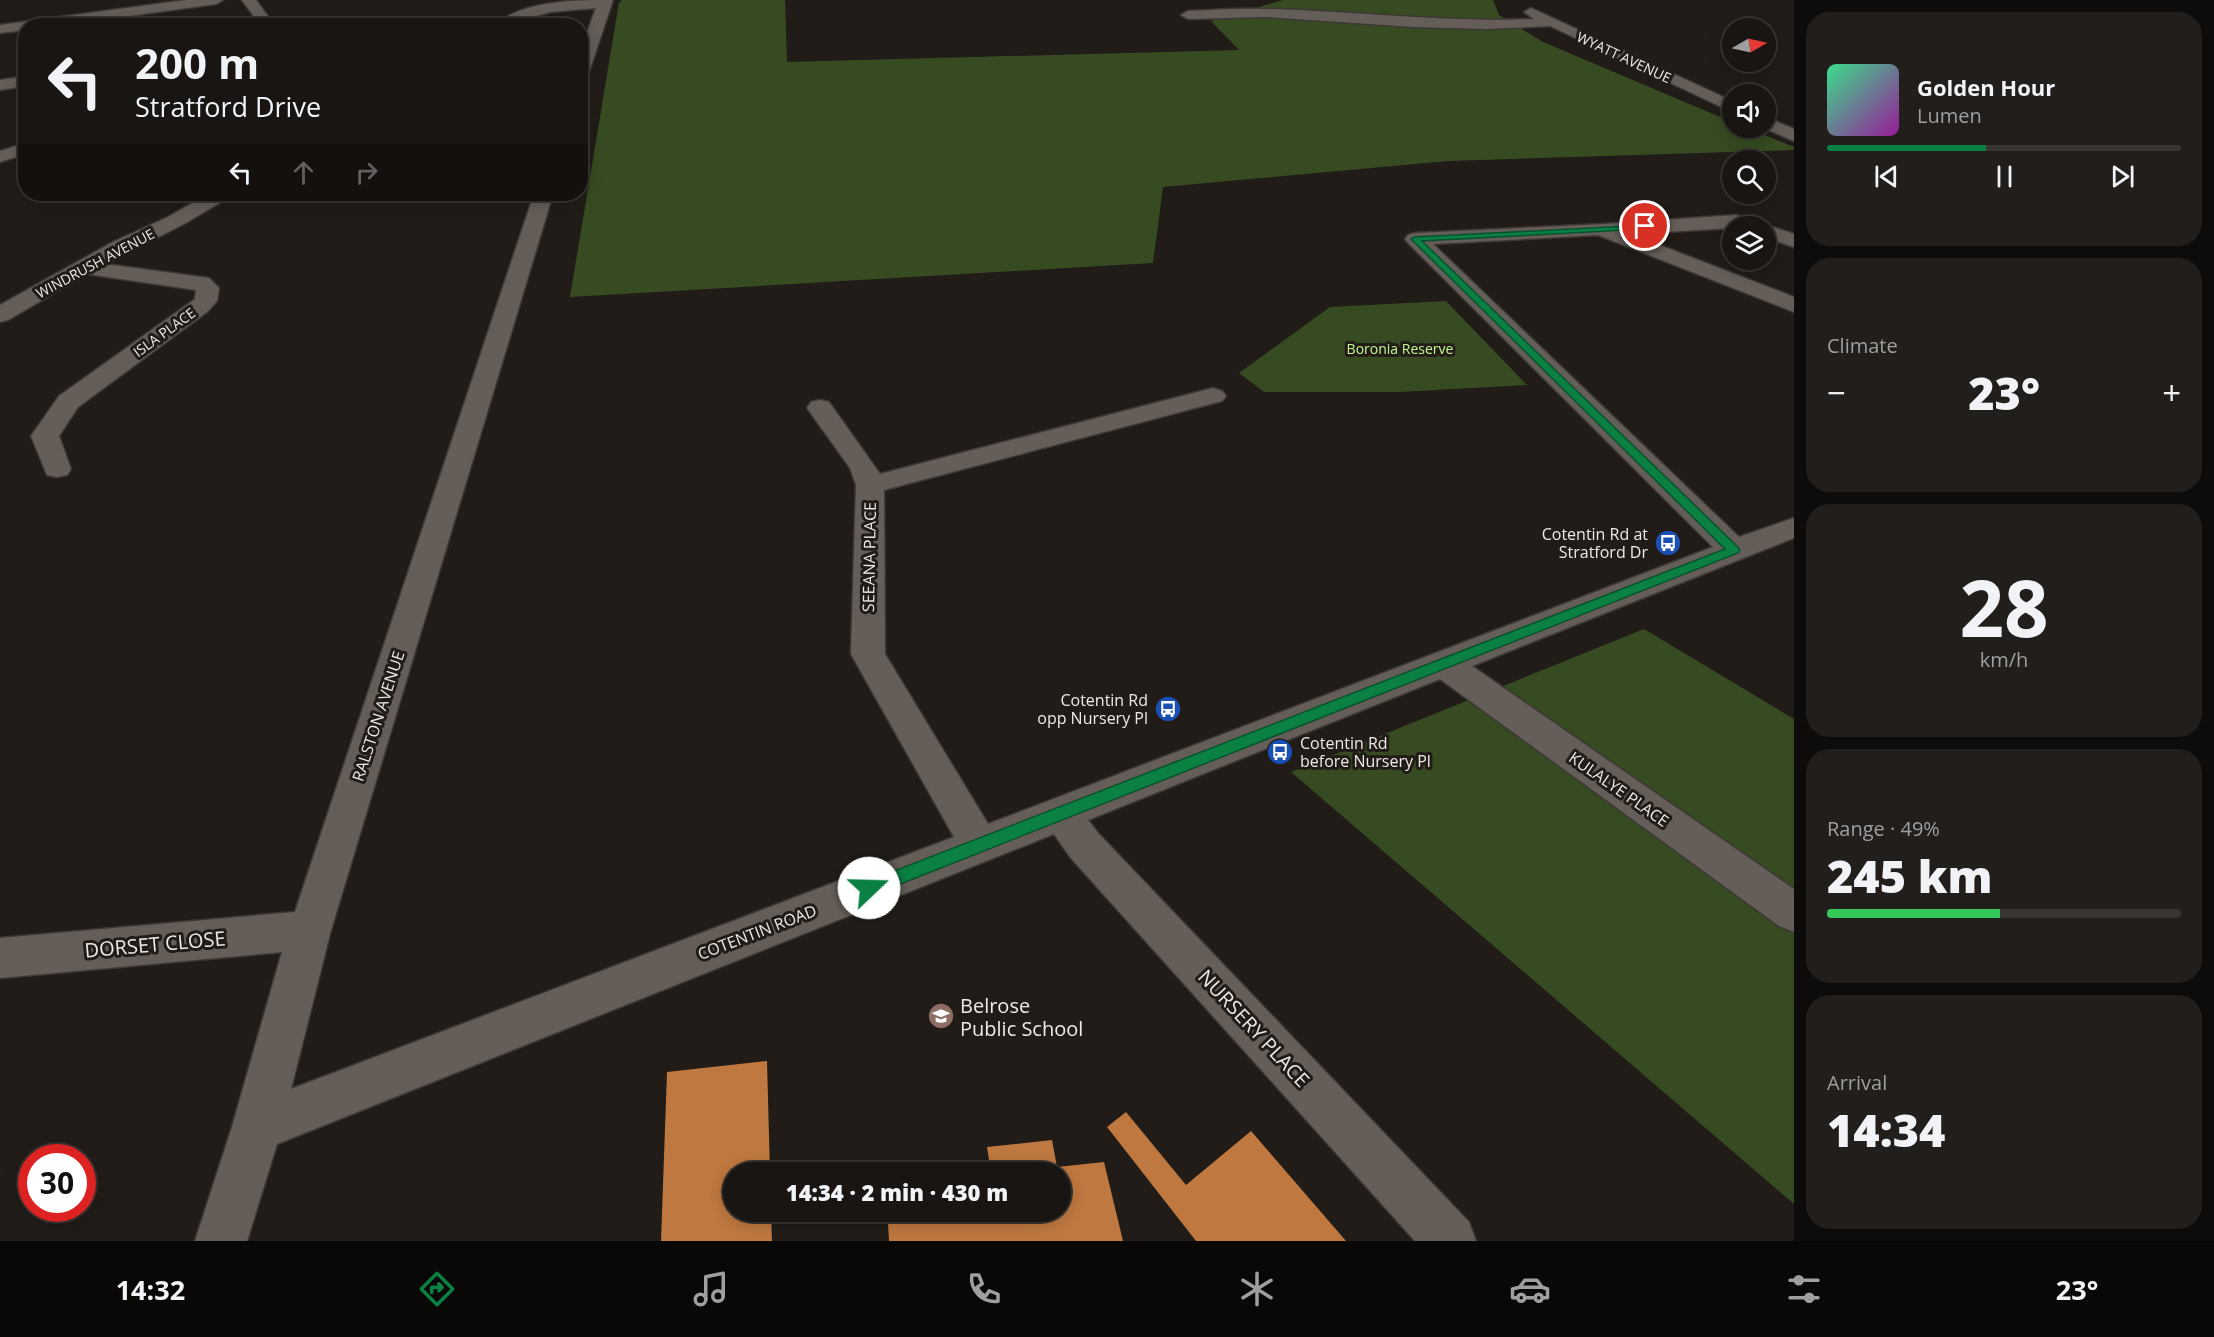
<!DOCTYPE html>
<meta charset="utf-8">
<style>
body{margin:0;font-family:"Open Sans",sans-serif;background:#221e1b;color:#f1f3f6;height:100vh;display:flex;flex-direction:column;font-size:22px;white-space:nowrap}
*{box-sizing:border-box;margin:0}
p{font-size:20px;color:#9f9f9f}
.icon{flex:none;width:33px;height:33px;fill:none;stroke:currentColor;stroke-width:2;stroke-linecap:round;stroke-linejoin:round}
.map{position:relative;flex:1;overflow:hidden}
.panel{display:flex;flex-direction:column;gap:12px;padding:12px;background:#0e0c0a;width:420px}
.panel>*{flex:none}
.top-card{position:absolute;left:18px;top:18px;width:570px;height:183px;border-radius:24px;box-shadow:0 3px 15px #0003,0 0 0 2px #373432;background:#191512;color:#f1f3f6;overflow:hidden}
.needle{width:39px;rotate:81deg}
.buttons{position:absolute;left:1722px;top:18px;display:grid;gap:12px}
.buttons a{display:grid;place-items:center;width:54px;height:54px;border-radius:50%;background:#191512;box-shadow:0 3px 15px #0003,0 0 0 2px #373432;font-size:30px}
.speed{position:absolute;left:18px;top:1144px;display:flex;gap:12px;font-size:30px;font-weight:700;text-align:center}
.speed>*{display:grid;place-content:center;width:78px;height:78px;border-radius:50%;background:#191512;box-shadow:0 3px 15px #0003,0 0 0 2px #373432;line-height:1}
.speed .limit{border:9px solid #d22;background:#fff;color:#111}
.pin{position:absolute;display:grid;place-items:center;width:51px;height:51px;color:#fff;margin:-26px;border:3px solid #fff;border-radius:50%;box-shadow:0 2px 6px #0007}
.me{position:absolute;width:66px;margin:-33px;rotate:69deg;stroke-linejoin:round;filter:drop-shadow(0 0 4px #0008)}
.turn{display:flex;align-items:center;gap:21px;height:126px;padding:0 18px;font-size:27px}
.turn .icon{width:78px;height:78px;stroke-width:2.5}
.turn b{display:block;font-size:42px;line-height:51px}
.lanes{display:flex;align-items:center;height:57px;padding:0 18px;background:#0003;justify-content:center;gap:30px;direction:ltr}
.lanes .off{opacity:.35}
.big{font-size:45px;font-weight:800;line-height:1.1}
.panel .card{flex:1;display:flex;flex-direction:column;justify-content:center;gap:9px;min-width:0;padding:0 21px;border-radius:24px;background:#221e1b}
.panel .dial{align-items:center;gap:0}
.dial b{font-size:78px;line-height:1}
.song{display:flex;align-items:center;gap:18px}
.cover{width:72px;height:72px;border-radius:9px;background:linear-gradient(135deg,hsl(150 70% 55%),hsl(300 70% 35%))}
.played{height:6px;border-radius:3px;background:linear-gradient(90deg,#0b8043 45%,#373432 45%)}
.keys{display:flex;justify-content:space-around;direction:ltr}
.heat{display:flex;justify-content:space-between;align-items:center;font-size:33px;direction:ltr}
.charge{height:9px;border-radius:4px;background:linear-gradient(90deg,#34c759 49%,#373432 0)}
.trip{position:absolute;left:723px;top:1162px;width:348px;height:60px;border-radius:30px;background:#191512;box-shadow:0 3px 15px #0003,0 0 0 2px #373432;font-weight:800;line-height:60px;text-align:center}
.tabs{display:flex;height:96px;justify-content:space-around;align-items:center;background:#0a0807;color:#9f9f9f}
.tabs .icon{width:42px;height:42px}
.tabs .selected{color:#0b8043}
.tabs b{font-size:27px;color:#f1f3f6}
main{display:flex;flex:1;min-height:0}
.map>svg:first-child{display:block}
</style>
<main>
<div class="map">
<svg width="1794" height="1241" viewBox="0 0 1794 1241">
<rect width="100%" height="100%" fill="#211c18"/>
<g fill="#364b21">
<path d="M622 0H785L787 62 1239 50 1211 21 1283 0H1493L1499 15 1543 42 1732 122V128H1747L1794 147V150L1448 161 1163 187 1153 263 570 297 619 3Z"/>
<path d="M1446 301 1527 385 1399 392H1264L1239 373 1330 307Z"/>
<path d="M1644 629 1794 719V1204L1291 772Z"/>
</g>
<g fill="#bf783f">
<path d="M767 1061 770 1173H734V1212H771L772 1241H661L667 1072Z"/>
<path d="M1126 1112 1186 1185 1251 1131 1346 1241H1196L1107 1127Z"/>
<path d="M1052 1140 1057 1167 1104 1162 1123 1241H889L888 1223 978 1212H1060V1173H991L987 1147Z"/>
</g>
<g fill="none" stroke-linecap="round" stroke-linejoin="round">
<g stroke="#3d3836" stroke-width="3">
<g id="minor">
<path d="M186 0H223L216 4 57 26H26V30L0 33V25Z"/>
<path d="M242 0H256L275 26H261Z"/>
<path d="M613 0 588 75 580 80V52L596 8 551 12 532 17 513 26H495C520 0 579 0 613 0Z"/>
<path d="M1531 8 1732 101V112L1550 26 1487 29 1413 27 1266 17 1188 19 1181 15 1188 11C1214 10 1240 8 1266 9 1357 11 1443 23 1534 19L1524 12Z"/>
<path d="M26 76V86L0 90V80Z"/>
<path d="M1766 117 1794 129V141L1764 128H1766Z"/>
<path d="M26 143V154L0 162V151Z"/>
<path d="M208 194H231L228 198 182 225 105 264 209 278 219 288 217 301 207 312 78 407 59 436 71 469 67 475 57 477 47 475 31 436 59 396 191 302 195 299 196 290 87 274 8 320 0 322V305L113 242 168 217Z"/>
<path d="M534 194H553L331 930 291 1089 954 837 851 654 856 485 850 468 807 408 811 402 820 400 829 402 880 474 1213 388 1222 391 1226 396 1222 401 884 490 885 654 988 824 1713 547 1408 243 1405 239 1408 235 1415 233 1605 224 1736 215 1758 222 1761 226 1766 225 1794 234V247L1766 238V226L1631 234 1794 297V312L1598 235 1433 244 1739 537 1794 518V538L1472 666 1794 889V932L1779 926 1440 679 1088 820 1098 833 1469 1222 1476 1241H1415L1070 857 1054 834 277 1144 247 1241H195L232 1127 282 952 0 978V938L295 912Z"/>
</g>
</g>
<use href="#minor" fill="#645d58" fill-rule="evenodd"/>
</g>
<path fill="#0b8043" stroke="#07532c" stroke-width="1.5" d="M1648 225 1649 226 1645 229 1422 241 1738 547 1740 550 1738 553 875 894 869 896 863 894 860 888 863 883 1725 549 1411 239 1415 237Z"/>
<defs>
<g id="bus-disc" transform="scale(1.35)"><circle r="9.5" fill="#1a4fb4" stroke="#211c18"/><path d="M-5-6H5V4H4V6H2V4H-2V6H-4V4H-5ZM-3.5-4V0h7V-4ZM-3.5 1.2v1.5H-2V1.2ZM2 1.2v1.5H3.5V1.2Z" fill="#fff"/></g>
<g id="school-disc" transform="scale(1.35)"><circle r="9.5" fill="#8d6e63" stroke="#211c18"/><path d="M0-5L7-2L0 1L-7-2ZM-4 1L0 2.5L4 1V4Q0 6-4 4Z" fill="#fff"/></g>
</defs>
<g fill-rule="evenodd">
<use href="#bus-disc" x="1668" y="543"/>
<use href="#bus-disc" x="1168" y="709"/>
<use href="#bus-disc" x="1280" y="752"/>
<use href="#school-disc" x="941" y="1016"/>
</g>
<g text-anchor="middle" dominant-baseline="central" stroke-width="6" stroke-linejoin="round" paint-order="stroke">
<g font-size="14" fill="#ede9e6" stroke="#211c18">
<text transform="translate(1624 57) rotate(25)">WYATT AVENUE</text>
<text transform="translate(95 263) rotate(-28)">WINDRUSH AVENUE</text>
<text transform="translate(164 332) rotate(-36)">ISLA PLACE</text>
</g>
<g font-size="14" fill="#c2f78e" stroke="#211c18">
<text x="1400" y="348">Boronia Reserve</text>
</g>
<g font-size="16" fill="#ede9e6" stroke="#211c18" text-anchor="end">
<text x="1648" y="534">Cotentin Rd at<tspan x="1648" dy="18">Stratford Dr</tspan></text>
<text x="1148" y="700">Cotentin Rd<tspan x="1148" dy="18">opp Nursery Pl</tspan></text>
<text x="1300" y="743" text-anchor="start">Cotentin Rd<tspan x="1300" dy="18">before Nursery Pl</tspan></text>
</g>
<g font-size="16" fill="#ede9e6" stroke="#211c18">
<text transform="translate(869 557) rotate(-89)">SEEANA PLACE</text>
<text transform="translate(378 716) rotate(-72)">RALSTON AVENUE</text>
<text transform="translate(1619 789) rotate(35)">KULALYE PLACE</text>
<text transform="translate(757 932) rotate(-21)">COTENTIN ROAD</text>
</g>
<g font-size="20" fill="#ede9e6" stroke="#211c18">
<text transform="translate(155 944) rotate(-5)">DORSET CLOSE</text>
<text transform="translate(1254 1028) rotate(47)">NURSERY PLACE</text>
</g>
<g font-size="20" fill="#ede9e6" stroke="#211c18" text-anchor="start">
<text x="960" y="1005">Belrose<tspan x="960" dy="23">Public School</tspan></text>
</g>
</g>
</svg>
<div class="buttons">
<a><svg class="needle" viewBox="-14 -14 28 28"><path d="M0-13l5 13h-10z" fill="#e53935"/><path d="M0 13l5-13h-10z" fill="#9f9f9f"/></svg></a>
<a><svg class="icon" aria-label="sound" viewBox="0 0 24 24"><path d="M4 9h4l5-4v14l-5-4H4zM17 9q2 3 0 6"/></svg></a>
<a><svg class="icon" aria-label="search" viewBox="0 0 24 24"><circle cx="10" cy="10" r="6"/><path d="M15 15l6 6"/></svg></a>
<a><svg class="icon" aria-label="layers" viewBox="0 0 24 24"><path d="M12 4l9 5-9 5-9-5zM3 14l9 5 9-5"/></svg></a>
</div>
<div class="speed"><div class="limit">30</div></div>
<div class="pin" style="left:1645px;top:226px;background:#d93025"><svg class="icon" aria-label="arrive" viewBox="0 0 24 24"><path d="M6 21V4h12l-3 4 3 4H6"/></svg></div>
<svg class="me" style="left:869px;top:888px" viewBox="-20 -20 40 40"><circle r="19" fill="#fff"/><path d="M0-13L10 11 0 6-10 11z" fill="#0b8043"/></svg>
<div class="trip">14:34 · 2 min · 430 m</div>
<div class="top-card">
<div class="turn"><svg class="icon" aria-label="left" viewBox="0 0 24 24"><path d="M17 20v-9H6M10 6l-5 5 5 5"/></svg><div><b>200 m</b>Stratford Drive</div></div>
<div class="lanes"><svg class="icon" aria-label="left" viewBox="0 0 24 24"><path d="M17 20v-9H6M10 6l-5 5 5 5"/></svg><svg class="icon off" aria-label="ahead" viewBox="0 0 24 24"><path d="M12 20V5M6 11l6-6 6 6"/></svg><svg class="icon off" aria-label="right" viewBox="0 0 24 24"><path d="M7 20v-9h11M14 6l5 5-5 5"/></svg></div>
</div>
</div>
<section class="panel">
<div class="card">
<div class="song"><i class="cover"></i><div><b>Golden Hour</b><p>Lumen</p></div></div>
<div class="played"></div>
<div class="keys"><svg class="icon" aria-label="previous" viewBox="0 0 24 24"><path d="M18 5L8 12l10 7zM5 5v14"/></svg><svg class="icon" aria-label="pause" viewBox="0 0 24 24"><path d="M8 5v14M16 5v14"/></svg><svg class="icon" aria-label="next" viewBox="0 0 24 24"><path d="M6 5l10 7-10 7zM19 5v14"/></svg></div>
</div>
<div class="card"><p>Climate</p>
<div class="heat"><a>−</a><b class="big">23°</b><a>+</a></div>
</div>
<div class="card dial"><b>28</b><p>km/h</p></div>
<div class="card"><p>Range · 49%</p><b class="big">245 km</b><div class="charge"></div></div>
<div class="card"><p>Arrival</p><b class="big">14:34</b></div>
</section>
</main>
<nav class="tabs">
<b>14:32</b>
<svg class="icon selected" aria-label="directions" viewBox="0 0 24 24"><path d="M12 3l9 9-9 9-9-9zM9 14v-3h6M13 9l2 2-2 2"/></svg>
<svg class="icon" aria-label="music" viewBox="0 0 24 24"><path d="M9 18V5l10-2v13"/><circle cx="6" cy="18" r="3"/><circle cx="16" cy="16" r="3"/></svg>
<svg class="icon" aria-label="phone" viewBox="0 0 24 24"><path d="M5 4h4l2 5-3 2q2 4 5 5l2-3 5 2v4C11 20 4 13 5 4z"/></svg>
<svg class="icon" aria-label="climate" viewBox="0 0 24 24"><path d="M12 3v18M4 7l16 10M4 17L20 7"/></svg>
<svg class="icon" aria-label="car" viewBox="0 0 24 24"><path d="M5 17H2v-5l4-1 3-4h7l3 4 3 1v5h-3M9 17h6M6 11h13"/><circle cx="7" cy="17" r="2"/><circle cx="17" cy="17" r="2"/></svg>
<svg class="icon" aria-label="filters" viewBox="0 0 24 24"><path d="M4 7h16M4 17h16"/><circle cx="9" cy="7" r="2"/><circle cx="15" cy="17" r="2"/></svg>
<b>23°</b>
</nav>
